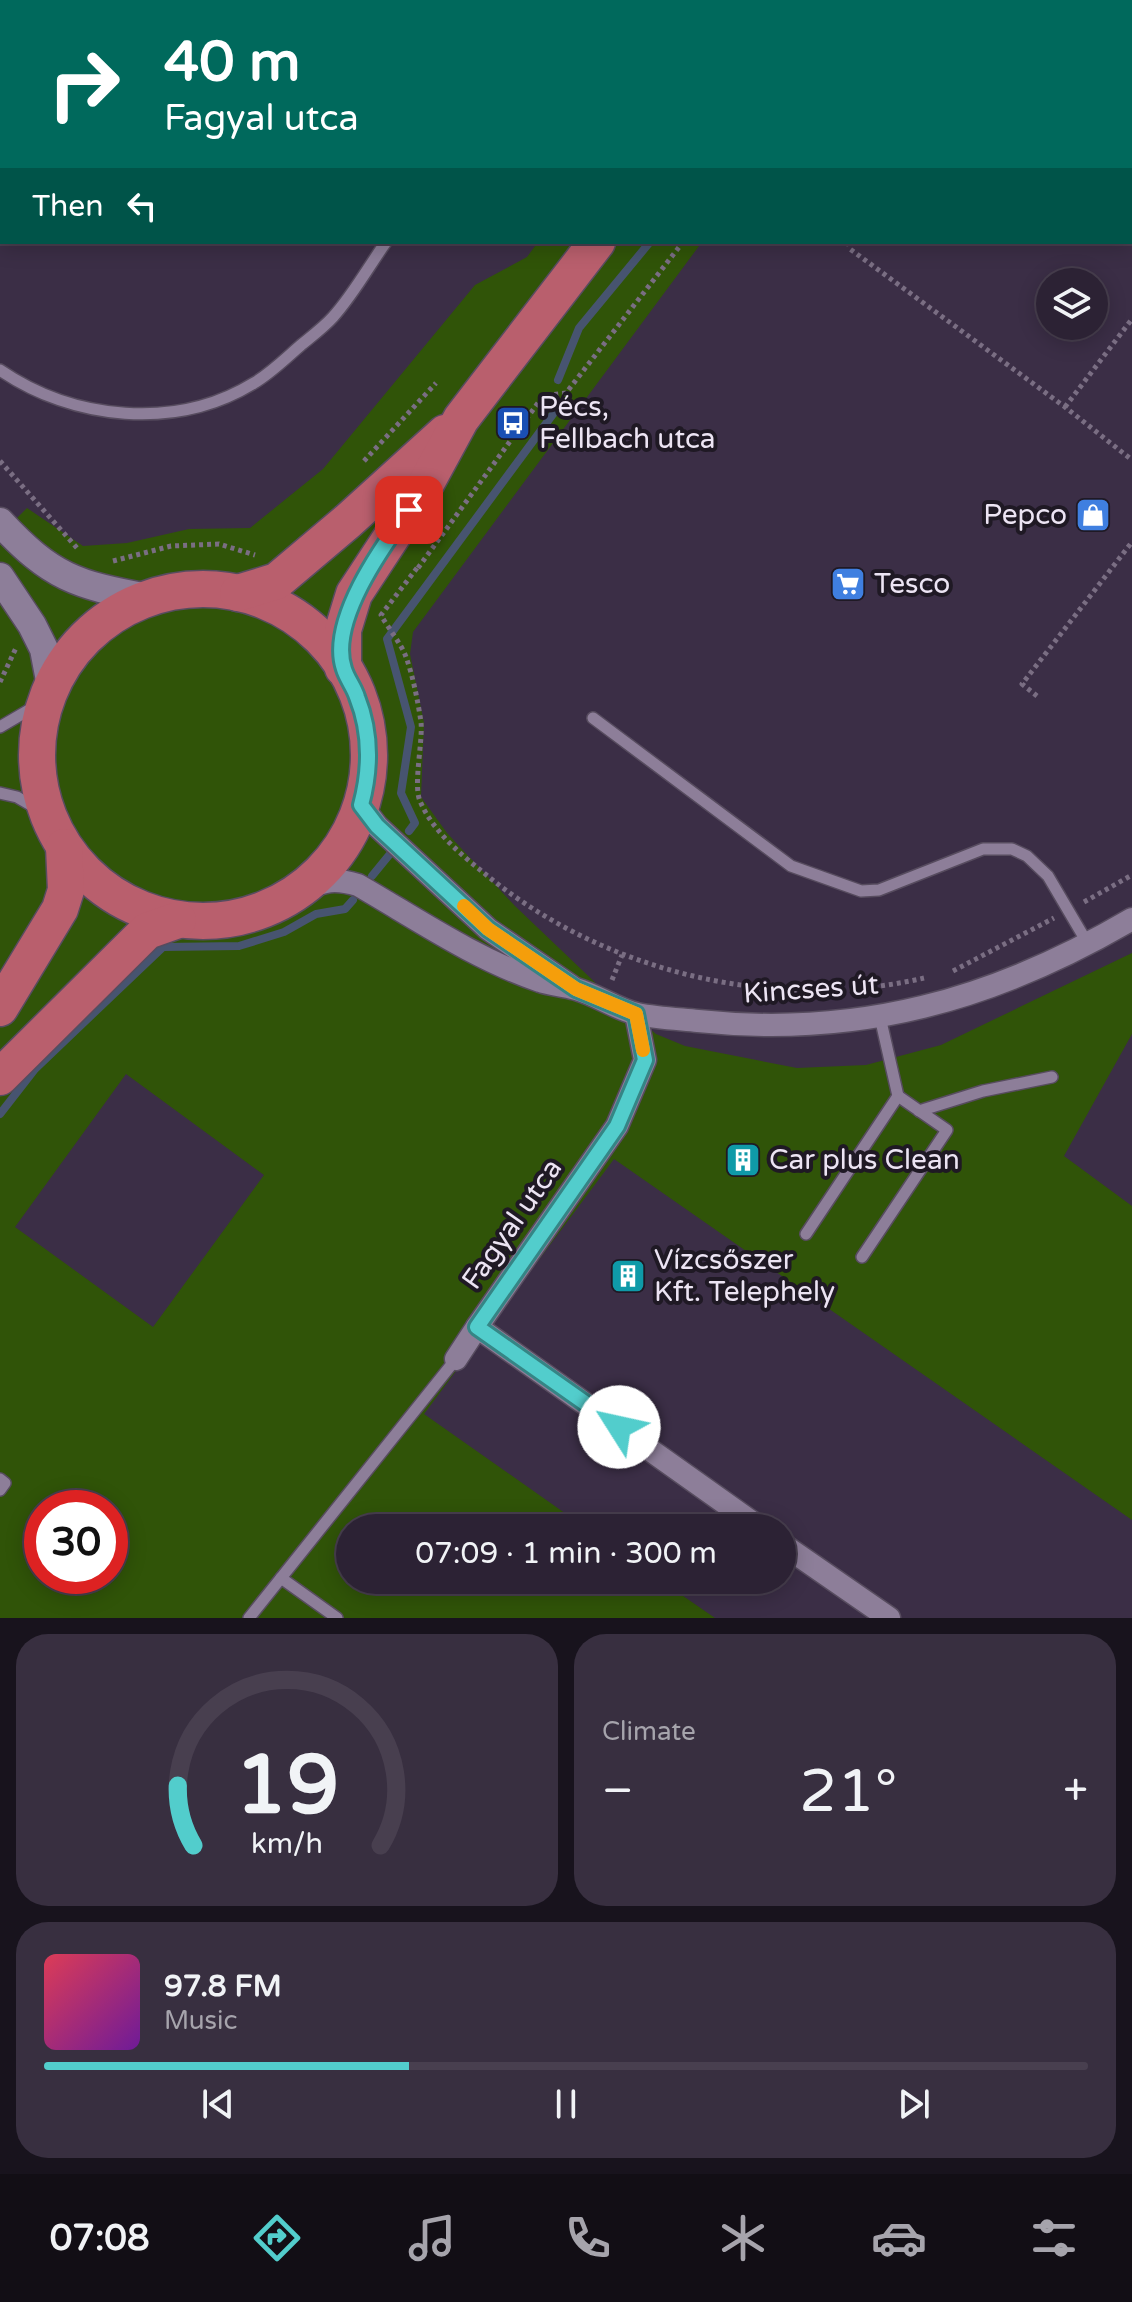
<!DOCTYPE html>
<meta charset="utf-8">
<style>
body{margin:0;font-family:"Varela Round",sans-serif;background:#382f40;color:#f1f3f6;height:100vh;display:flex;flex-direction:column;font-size:30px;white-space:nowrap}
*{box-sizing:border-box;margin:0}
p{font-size:26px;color:#a6a4ac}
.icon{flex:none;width:44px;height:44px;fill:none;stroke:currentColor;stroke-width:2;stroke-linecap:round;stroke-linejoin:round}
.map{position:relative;height:1618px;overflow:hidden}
.details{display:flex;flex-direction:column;gap:16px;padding:16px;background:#18131d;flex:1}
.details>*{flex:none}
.top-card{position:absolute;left:0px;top:0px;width:1132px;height:244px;box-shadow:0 4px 20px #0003,0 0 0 2px #483f4f;background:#00695c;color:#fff;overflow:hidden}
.tools{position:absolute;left:1036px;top:268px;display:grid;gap:16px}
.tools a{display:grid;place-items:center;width:72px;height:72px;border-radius:50%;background:#2c2234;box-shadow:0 4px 20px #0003,0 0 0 2px #483f4f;font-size:40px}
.speed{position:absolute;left:24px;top:1490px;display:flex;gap:16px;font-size:40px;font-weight:700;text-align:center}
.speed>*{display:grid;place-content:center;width:104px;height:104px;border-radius:50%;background:#2c2234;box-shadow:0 4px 20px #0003,0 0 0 2px #483f4f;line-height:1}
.speed .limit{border:12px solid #d22;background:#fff;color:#111}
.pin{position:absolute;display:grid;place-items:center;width:68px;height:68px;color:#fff;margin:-34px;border-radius:16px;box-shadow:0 4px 12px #0006}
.me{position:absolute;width:88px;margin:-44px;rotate:305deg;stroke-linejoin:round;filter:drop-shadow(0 0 6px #0008)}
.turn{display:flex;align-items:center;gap:28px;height:168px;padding:0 32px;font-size:36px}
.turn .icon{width:104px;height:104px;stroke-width:2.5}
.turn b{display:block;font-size:56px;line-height:68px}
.then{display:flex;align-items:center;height:76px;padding:0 32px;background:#0003;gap:16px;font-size:30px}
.big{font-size:60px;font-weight:600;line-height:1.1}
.details .card{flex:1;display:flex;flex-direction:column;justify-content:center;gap:12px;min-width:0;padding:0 28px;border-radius:32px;background:#382f40}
.details .dial{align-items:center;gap:0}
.dial svg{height:208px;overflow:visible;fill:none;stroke:#483f4f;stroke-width:7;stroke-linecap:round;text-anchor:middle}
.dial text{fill:#f1f3f6;stroke:none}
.song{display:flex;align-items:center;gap:24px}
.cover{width:96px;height:96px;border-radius:12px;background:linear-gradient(135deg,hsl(350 70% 55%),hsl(280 70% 35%))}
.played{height:8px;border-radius:4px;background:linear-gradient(90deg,#52cdcc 35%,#483f4f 35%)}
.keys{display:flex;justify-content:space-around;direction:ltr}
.heat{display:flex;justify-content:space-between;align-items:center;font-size:44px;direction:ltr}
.details .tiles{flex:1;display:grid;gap:16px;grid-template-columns:1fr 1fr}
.card:last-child{grid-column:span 2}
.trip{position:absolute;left:336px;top:1514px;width:460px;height:80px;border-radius:40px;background:#2c2234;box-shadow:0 4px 20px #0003,0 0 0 2px #483f4f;font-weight:600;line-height:80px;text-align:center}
.menu{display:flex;height:128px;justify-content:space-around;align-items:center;background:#120e15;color:#a6a4ac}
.menu .icon{width:56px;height:56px}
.menu .active{color:#52cdcc}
.menu b{font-size:36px;color:#f1f3f6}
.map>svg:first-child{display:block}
</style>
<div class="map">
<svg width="1132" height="1618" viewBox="0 0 1132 1618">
<rect width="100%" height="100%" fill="#3b2e46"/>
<path fill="#305408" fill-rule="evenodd" d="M538 242H702L413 632 410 654 424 723 421 797 447 833 515 906 603 990 656 1034 685 1046 797 1068 866 1065 941 1045 1132 953V1034L1064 1156 1132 1206V1520L614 1159 424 1414 586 1528H350V1580H660L715 1618H0V535L27 508 83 546 127 543 189 529 250 528 323 469 475 285 527 257ZM126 1074 264 1175 153 1327 15 1227ZM42 1508H110V1576H42Z"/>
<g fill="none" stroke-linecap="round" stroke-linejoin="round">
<g stroke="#475470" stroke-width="8">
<path d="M854 2 857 0"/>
<path d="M558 380 579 328 650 242"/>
<path d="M409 831 415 823 401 793 411 727 387 639 556 410"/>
<path d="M372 876 390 854"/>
<path d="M0 1114 35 1069 163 947 239 946 284 932 316 914 345 909 353 900"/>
</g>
<g stroke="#574c5f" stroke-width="14">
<g id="service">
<path d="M1006 0 1009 2"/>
<path d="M551 2 552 0"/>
<path d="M799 2 802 0"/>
<path d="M1130 93 1132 94"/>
<path d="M0 370C73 420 176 431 254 383 271 373 286 358 301 345 312 336 324 327 333 317 353 295 369 266 386 242"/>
<path d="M593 718 791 866 861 891 879 890 983 849H1012L1027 856 1048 876 1088 944"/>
<path d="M0 727 46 700"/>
<path d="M0 793 17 797 48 815"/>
<path d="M919 1111 983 1091 1052 1077"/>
<path d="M806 1234 898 1096 880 1017"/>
<path d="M862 1257 947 1130 898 1096"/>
<path d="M0 1479 5 1483 0 1490"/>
<path d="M281 1578 337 1618"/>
<path d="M249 1618 456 1359"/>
</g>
</g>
<g stroke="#574c5f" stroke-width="25">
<g id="minor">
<path d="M361 805 377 826 488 929 571 986"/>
<path d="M298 891C323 882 331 877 358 885 417 919 475 959 540 981 551 985 564 985 576 989 597 995 616 1009 637 1014 657 1018 678 1019 698 1021 858 1038 994 1000 1132 919"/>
<path d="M636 1014 645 1060 617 1126 477 1327 760 1528"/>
<path d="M456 1359 477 1327"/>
<path d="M782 1544 889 1618"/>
</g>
</g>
<g stroke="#574c5f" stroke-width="31">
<g id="tertiary">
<path d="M0 522C51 577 76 585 148 598"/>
<path d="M0 577 32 625 44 649 51 686"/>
</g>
</g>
<g stroke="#574c5f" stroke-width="39">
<g id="primary">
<path d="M778 2 780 0"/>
<circle cx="203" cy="755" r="166"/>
<path d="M238 593 277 581 348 521 445 433"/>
<path d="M343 668V630L354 594 423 489 461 419 597 242"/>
<path d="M0 1008 60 909 66 890 64 847"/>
<path d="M0 1077 147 931 178 920"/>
</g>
</g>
<g stroke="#7a6e83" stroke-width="5" stroke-dasharray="4 4" stroke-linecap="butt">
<path d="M919 0 921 2"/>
<path d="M976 0 979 2"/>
<path d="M894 2 903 0"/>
<path d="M848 242 850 249 1065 407 1132 460"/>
<path d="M1065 407 1132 319"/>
<path d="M0 461 77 548"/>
<path d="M364 461 436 383"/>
<path d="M113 561 171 546 219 544 255 555"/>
<path d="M417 568 381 615C388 628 402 645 406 657 413 676 418 702 421 722 423 742 413 785 420 801 432 830 460 854 484 873 603 972 773 1013 924 978"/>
<path d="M418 568 543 396 566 393 683 242"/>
<path d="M0 682 16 648"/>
<path d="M1037 696 1022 684 1132 542"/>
<path d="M1084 902 1132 875"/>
<path d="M953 971 1054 918"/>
<path d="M612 980 622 955"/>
</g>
<use href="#service" stroke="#8d7e99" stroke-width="11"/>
<use href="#minor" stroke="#8d7e99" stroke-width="22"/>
<use href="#tertiary" stroke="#8d7e99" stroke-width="28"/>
<use href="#primary" stroke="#b95f6d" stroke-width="36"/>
</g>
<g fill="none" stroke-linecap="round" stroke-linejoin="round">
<g stroke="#358585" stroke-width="20">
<path id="route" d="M409 510C382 547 328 622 344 669 347 679 354 687 357 697 371 732 371 768 361 805L377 826 488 929 576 989 636 1014 645 1060 617 1126 477 1327 619 1427"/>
</g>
<use href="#route" stroke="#52cdcc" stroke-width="14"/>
<path stroke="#f59e0b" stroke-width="14" d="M464 906 488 929 576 989 636 1014 643 1050"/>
</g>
<defs>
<g id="bus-square" transform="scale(1.8)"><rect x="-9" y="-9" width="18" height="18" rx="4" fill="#1a4fb4" stroke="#1f1924"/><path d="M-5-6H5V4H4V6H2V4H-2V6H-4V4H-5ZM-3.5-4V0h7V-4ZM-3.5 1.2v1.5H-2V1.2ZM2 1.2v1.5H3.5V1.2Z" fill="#fff"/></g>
<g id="shop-square" transform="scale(1.8)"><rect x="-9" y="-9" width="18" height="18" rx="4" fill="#3f7fe0" stroke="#1f1924"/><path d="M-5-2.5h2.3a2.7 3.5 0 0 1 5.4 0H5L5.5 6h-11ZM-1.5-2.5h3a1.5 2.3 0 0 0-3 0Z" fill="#fff"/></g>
<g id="supermarket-square" transform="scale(1.8)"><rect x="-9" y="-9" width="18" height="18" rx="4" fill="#3f7fe0" stroke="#1f1924"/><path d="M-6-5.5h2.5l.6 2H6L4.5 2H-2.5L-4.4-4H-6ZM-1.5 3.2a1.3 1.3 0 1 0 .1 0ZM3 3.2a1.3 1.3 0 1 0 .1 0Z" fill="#fff"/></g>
<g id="building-square" transform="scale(1.8)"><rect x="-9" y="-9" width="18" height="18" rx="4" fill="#0f9aa8" stroke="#1f1924"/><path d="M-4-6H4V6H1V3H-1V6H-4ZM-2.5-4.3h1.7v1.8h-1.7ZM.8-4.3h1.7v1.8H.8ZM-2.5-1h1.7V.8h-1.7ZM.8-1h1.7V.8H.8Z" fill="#fff"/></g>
</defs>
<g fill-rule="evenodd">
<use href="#bus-square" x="513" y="423"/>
<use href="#shop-square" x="1093" y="515"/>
<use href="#supermarket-square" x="848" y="584"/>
<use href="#building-square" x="743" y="1160"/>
<use href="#building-square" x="628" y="1276"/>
</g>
<g text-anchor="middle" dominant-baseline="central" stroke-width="8" stroke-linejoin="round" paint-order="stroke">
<g font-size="28" fill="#ece4f3" stroke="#1f1924" text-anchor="start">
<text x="539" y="407">Pécs,<tspan x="539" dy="32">Fellbach utca</tspan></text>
<text x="1067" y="515" text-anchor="end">Pepco</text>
<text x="874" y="584">Tesco</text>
<text x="769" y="1160">Car plus Clean</text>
<text x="654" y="1260">Vízcsőszer<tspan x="654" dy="32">Kft. Telephely</tspan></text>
</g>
<g font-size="28" fill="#ece4f3" stroke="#1f1924">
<text transform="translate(811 989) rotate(-4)">Kincses út</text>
<text transform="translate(512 1224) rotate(-55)">Fagyal utca</text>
</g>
</g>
</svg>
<div class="tools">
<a><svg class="icon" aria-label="layers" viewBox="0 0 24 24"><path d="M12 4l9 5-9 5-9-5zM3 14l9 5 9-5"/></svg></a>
</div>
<div class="speed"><div class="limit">30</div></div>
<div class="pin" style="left:409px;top:510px;background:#d93025"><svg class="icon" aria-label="arrive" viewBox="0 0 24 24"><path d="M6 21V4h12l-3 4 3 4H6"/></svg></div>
<svg class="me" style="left:619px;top:1427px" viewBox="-20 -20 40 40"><circle r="19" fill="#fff"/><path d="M0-13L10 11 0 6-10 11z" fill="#52cdcc"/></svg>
<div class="trip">07:09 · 1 min · 300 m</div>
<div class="top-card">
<div class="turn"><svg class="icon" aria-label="right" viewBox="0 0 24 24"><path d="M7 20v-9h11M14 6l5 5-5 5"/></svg><div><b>40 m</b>Fagyal utca</div></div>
<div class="then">Then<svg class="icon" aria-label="left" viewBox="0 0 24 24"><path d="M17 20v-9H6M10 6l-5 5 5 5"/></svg></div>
</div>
</div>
<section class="details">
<div class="tiles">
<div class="card dial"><svg viewBox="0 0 100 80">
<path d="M14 69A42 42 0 1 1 86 69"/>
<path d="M14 69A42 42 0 0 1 8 46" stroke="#52cdcc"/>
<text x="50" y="56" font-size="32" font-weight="700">19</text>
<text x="50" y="72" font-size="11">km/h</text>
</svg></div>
<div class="card"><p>Climate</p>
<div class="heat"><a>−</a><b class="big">21°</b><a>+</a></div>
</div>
<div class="card">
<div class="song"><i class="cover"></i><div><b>97.8 FM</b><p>Music</p></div></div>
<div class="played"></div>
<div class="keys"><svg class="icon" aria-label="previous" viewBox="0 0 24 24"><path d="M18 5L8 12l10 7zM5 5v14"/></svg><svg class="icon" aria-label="pause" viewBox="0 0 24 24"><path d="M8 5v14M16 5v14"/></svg><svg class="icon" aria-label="next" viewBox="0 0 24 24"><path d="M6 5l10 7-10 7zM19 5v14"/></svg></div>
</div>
</div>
</section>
<nav class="menu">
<b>07:08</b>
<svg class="icon active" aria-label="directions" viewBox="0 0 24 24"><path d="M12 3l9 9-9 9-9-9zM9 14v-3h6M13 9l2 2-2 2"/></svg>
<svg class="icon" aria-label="music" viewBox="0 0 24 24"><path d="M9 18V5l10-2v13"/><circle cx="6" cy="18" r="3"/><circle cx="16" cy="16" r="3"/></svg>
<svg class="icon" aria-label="phone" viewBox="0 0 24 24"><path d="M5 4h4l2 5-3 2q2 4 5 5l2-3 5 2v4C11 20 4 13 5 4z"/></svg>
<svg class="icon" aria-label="climate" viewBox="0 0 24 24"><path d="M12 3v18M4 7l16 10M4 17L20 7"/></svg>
<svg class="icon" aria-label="car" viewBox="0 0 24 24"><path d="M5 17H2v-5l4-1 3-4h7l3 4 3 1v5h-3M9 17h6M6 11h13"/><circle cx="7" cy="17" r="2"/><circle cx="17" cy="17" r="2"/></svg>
<svg class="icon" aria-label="filters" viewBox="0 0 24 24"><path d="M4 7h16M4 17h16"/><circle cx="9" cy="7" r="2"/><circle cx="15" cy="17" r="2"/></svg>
</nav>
